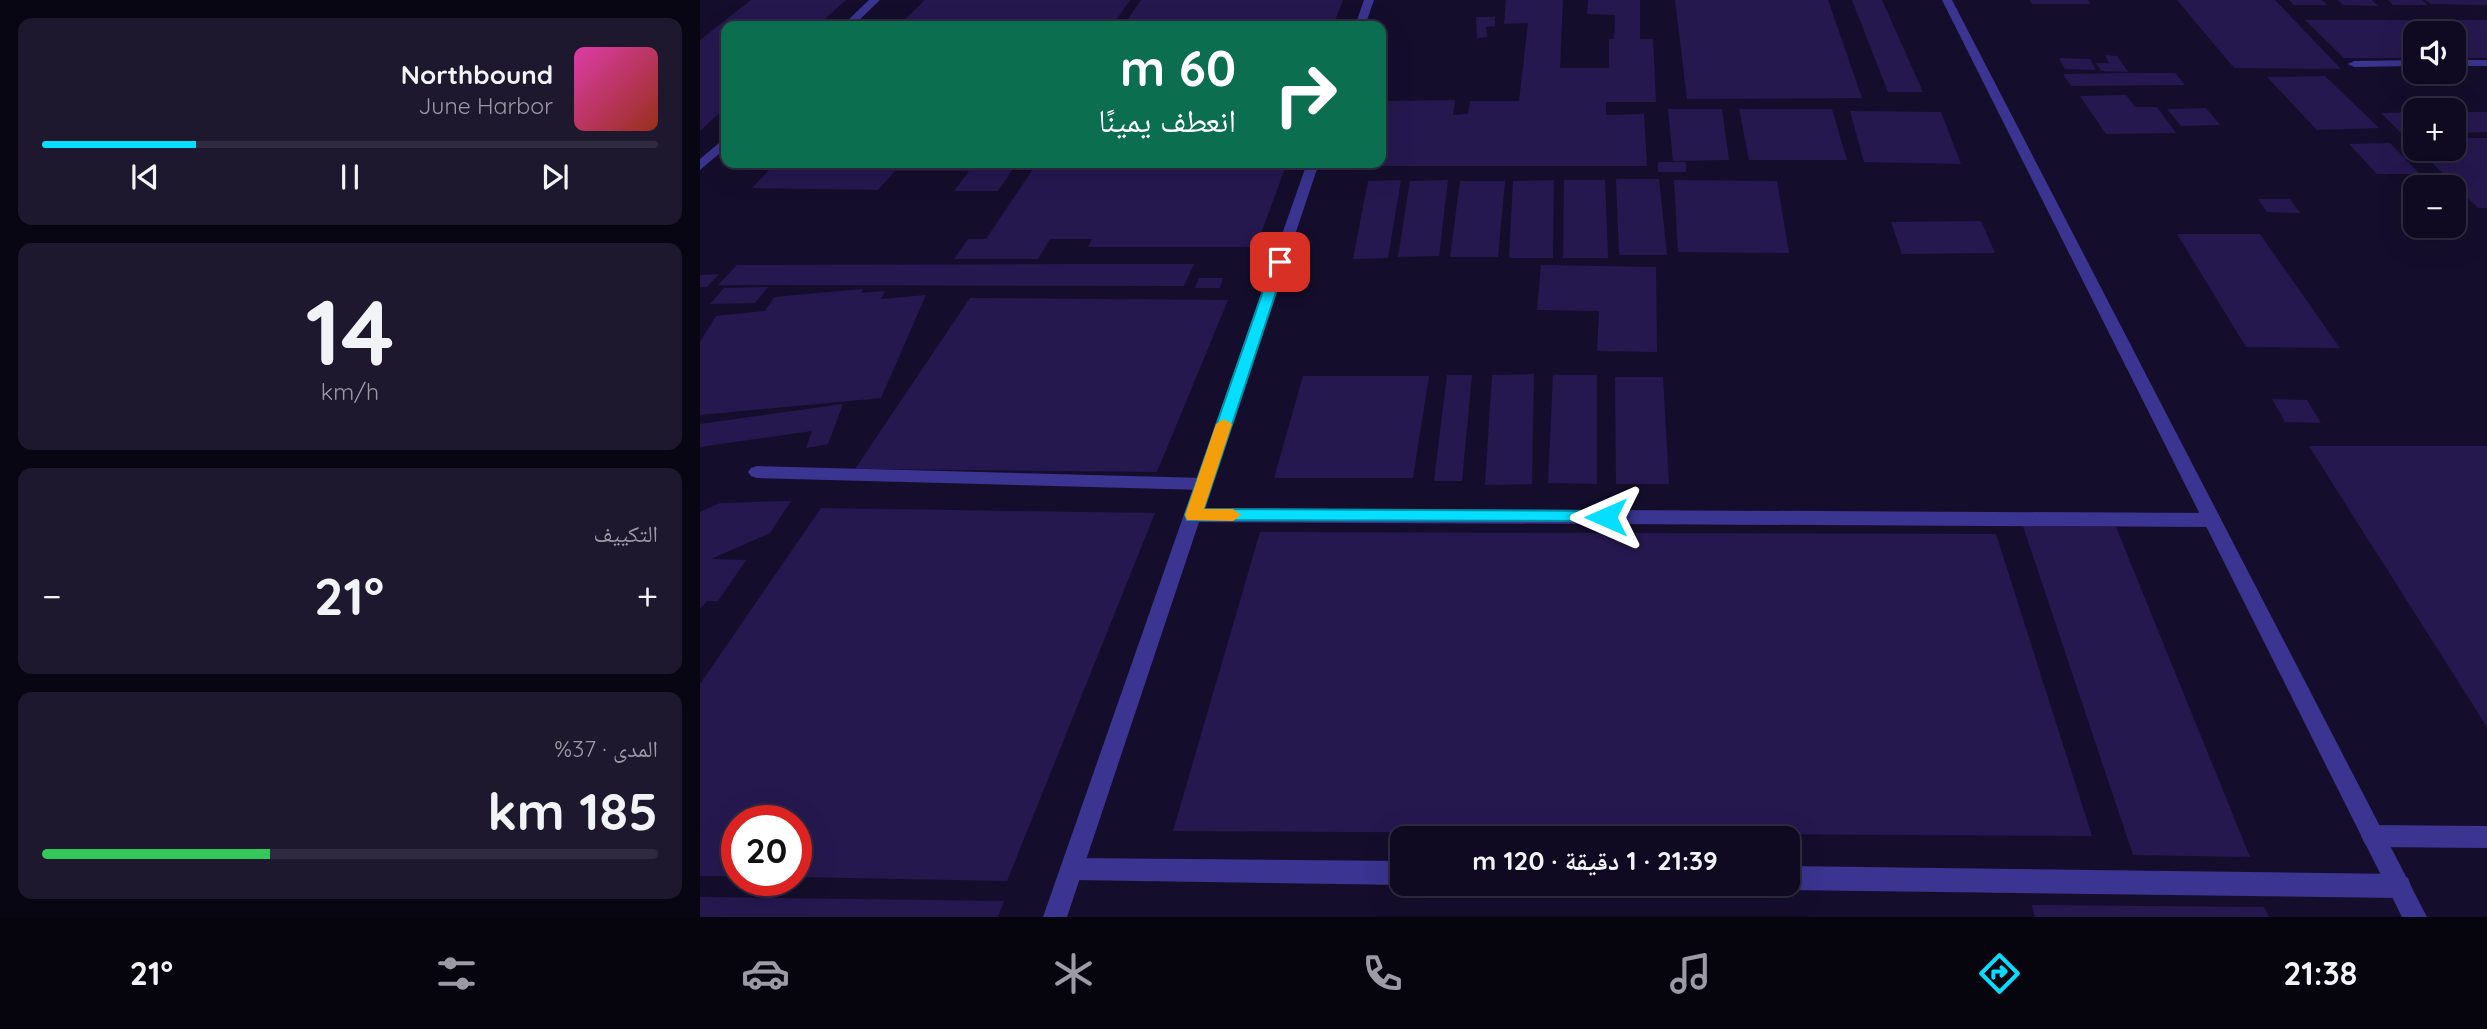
<!DOCTYPE html>
<html lang="ar">
<meta charset="utf-8">
<style>
body{margin:0;font-family:Quicksand,"Noto Naskh Arabic",sans-serif;background:#1d182e;color:#f1f3f6;direction:rtl;height:100vh;display:flex;flex-direction:column;font-size:26px;white-space:nowrap}
*{box-sizing:border-box;margin:0}
p{font-size:23px;color:#9b9aa5}
.icon{flex:none;width:38px;height:38px;fill:none;stroke:currentColor;stroke-width:2;stroke-linecap:round;stroke-linejoin:round}
.map{position:relative;flex:1;overflow:hidden;direction:ltr}
.drawer{display:flex;flex-direction:column;gap:18px;padding:18px;background:#080612;width:700px}
.drawer>*{flex:none}
.guide{position:absolute;left:21px;top:21px;width:665px;height:147px;border-radius:14px;box-shadow:0 7px 28px #0002,0 0 0 2px #2f2b3f;direction:rtl;background:#0b6e4f;color:#fff;overflow:hidden}
.tools{position:absolute;left:1703px;top:21px;display:grid;gap:14px}
.tools a{display:grid;place-items:center;width:63px;height:63px;border-radius:14px;background:#0f0a21;box-shadow:0 7px 28px #0002,0 0 0 2px #2f2b3f;font-size:35px}
.speed{position:absolute;left:21px;top:805px;display:flex;gap:14px;font-size:35px;font-weight:700;text-align:center}
.speed>*{display:grid;place-content:center;width:91px;height:91px;border-radius:50%;background:#0f0a21;box-shadow:0 7px 28px #0002,0 0 0 2px #2f2b3f;line-height:1}
.speed .limit{border:10px solid #d22;background:#fff;color:#111}
.pin{position:absolute;display:grid;place-items:center;width:60px;height:60px;color:#fff;margin:-30px;border-radius:14px;box-shadow:0 4px 10px #0006}
.me{position:absolute;width:77px;margin:-38px;rotate:270deg;stroke-linejoin:round;filter:drop-shadow(0 0 5px #0008)}
.turn{display:flex;align-items:center;gap:24px;height:147px;padding:0 35px;font-size:32px}
.turn .icon{width:91px;height:91px;stroke-width:2.5}
.turn b{display:block;font-size:49px;line-height:60px}
.big{font-size:52px;font-weight:700;line-height:1.1}
.drawer .card{flex:1;display:flex;flex-direction:column;justify-content:center;gap:10px;min-width:0;padding:0 24px;border-radius:14px;background:#1d182e}
.drawer .dial{align-items:center;gap:0}
.dial b{font-size:91px;line-height:1}
.song{display:flex;align-items:center;gap:21px}
.cover{width:84px;height:84px;border-radius:10px;background:linear-gradient(135deg,hsl(320 70% 55%),hsl(10 70% 35%))}
.played{height:7px;border-radius:4px;background:linear-gradient(90deg,#05deff 25%,#2f2b3f 25%)}
.keys{display:flex;justify-content:space-around;direction:ltr}
.heat{display:flex;justify-content:space-between;align-items:center;font-size:38px;direction:ltr}
.charge{height:10px;border-radius:5px;background:linear-gradient(90deg,#34c759 37%,#2f2b3f 0)}
.trip{position:absolute;left:690px;top:826px;width:410px;height:70px;border-radius:14px;background:#0f0a21;box-shadow:0 7px 28px #0002,0 0 0 2px #2f2b3f;font-weight:700;line-height:70px;text-align:center;direction:rtl}
.menu{display:flex;height:112px;justify-content:space-around;align-items:center;background:#06040d;color:#9b9aa5}
.menu .icon{width:49px;height:49px}
.menu .selected{color:#05deff}
.menu b{font-size:32px;color:#f1f3f6}
main{display:flex;flex:1;min-height:0}
.map>svg:first-child{display:block}
</style>
<main>
<div class="map">
<svg width="1787" height="917" viewBox="0 0 1787 917">
<rect width="100%" height="100%" fill="#140e2c"/>
<g fill="#25184f">
<path d="M51 0H146L117 26H26V107L0 131V40Z"/>
<path d="M225 0H430L412 26H198Z"/>
<path d="M441 0H643L633 26H423Z"/>
<path d="M806 0H863L860 68H909V39H914L915 15 887 14 888 0H940V39H953L956 102H906V115L944 114 947 166H667L668 163H681V118L686 101 755 100 753 115 768 114 770 101H819L828 23 804 24Z"/>
<path d="M975 0H1128L1162 98 987 99Z"/>
<path d="M1152 0H1182L1223 92H1188Z"/>
<path d="M1329 0H1388L1390 4H1332Z"/>
<path d="M1477 0H1575L1641 69 1534 68Z"/>
<path d="M1589 0H1622L1627 5H1594Z"/>
<path d="M1638 0H1672L1678 6 1643 5Z"/>
<path d="M1688 0H1722L1728 5H1693Z"/>
<path d="M1725 0H1787V5L1731 4Z"/>
<path d="M776 17H795V26L786 27 787 37 777 38Z"/>
<path d="M1605 20H1787V58H1754V33H1715V58H1644Z"/>
<path d="M1405 55 1417 56 1428 72 1401 71 1396 63H1409Z"/>
<path d="M1359 58 1390 59 1396 70 1365 69Z"/>
<path d="M1437 73H1475L1485 85 1371 86 1363 74Z"/>
<path d="M1625 76 1679 128 1617 130 1567 77Z"/>
<path d="M1426 95 1435 107H1457L1476 133 1406 134 1380 96Z"/>
<path d="M1506 108 1520 125 1481 126 1467 109Z"/>
<path d="M968 109H1022L1029 160 973 161Z"/>
<path d="M1039 109H1132L1147 160H1049Z"/>
<path d="M1150 111 1241 112 1261 164 1164 162Z"/>
<path d="M1715 112V133H1701L1681 113Z"/>
<path d="M1754 112H1787V132L1754 133Z"/>
<path d="M1754 138H1787V208H1778L1718 149H1754Z"/>
<path d="M1690 143 1720 174H1677L1649 144Z"/>
<rect x="958" y="162" width="28" height="10"/>
<path d="M54 163H317L298 191H254L269 171H195L178 190 52 188 69 170H46Z"/>
<path d="M337 163H587L556 247H388L392 239H350L338 259H254L268 239H286Z"/>
<path d="M916 179H959L967 255H919Z"/>
<path d="M701 180 688 258 653 259 668 181Z"/>
<path d="M748 180 739 256 698 257 710 181Z"/>
<path d="M854 180 853 258H809L813 181Z"/>
<path d="M864 180H905L908 258H863Z"/>
<path d="M974 180 1077 181 1089 253 978 252Z"/>
<path d="M760 181H805L798 257H750Z"/>
<path d="M1558 199H1590L1600 213 1567 212Z"/>
<path d="M1281 221 1295 253 1202 254 1191 222Z"/>
<path d="M1477 234H1560L1640 348 1546 347Z"/>
<path d="M373 264H494L484 286 18 285 37 265Z"/>
<path d="M841 265 956 267 957 352 897 351 899 311 837 310Z"/>
<path d="M19 274 7 287H0V275Z"/>
<path d="M499 278H523L520 288H495Z"/>
<path d="M68 287 55 303 10 304 24 288Z"/>
<path d="M163 289 161 293 185 291 181 299 226 295 181 398 0 415V342L16 316 65 311 74 297Z"/>
<path d="M270 298 528 300 457 472 155 469Z"/>
<path d="M834 374 832 484 785 485 792 375Z"/>
<path d="M747 375H772L762 481H734Z"/>
<path d="M853 375H897V484L848 483Z"/>
<path d="M603 376H729L713 478H574Z"/>
<path d="M915 377H963L969 484H916Z"/>
<path d="M1572 399 1607 400 1621 423 1585 422Z"/>
<path d="M143 404 128 444 106 448 112 431 0 447V424Z"/>
<path d="M1609 446H1787V727L1655 519Z"/>
<path d="M91 501 70 533 11 559 46 560 18 601H7L0 609V512L20 503Z"/>
<path d="M121 508 455 513 307 881 96 877V821H37V876H0V684Z"/>
<path d="M1323 526 1416 527 1550 857 1433 855Z"/>
<path d="M560 532 1296 534 1392 836 473 831Z"/>
<path d="M0 897 304 901 298 917H0Z"/>
<path d="M1332 905 1564 907 1569 917H1335Z"/>
</g>
<g fill="none" stroke-linecap="round" stroke-linejoin="round">
<g fill="#3b3490" fill-rule="evenodd">
<path d="M1715 60V66L1654 67 1648 64 1654 61Z"/>
<rect x="1754" y="60" width="33" height="6"/>
<path d="M57 466 504 478 510 479 513 484 510 489 504 490 57 478 51 476 48 472 51 468Z"/>
<path d="M493 508 1512 513 1519 515 1521 520 1519 525 1512 527 493 522 487 520 484 515 487 510Z"/>
<path d="M1673 825 1787 826V848L1673 847 1665 844 1661 836 1665 828Z"/>
<path d="M372 858 702 861V884H704L702 885 372 880 364 877 360 869 364 861Z"/>
<path d="M1087 866 1699 874 1708 878 1711 886 1708 894 1699 898 1087 890 1077 884H1087Z"/>
</g>
<g fill="#3b3490" fill-rule="evenodd">
<path d="M169 0H180L153 26H142Z"/>
<path d="M664 0H674L665 26H655Z"/>
<path d="M1242 0H1252L1727 917H1702Z"/>
<path d="M26 137V148L0 170V159Z"/>
<path d="M607 163H619L367 917H343Z"/>
</g>
</g>
<path fill="#05deff" stroke="#0390a6" stroke-width="2" d="M580 258 586 262 504 509 906 511 915 517 912 521 487 520 485 515 573 262Z"/>
<path fill="#f59e0b" d="M524 419 532 424 504 509H533L541 515 533 521 487 520 485 515 516 424Z"/>
</svg>
<div class="tools">
<a><svg class="icon" aria-label="sound" viewBox="0 0 24 24"><path d="M4 9h4l5-4v14l-5-4H4zM17 9q2 3 0 6"/></svg></a>
<a>+</a>
<a>−</a>
</div>
<div class="speed"><div class="limit">20</div></div>
<div class="pin" style="left:580px;top:262px;background:#d93025"><svg class="icon" aria-label="arrive" viewBox="0 0 24 24"><path d="M6 21V4h12l-3 4 3 4H6"/></svg></div>
<svg class="me" style="left:906px;top:517px" viewBox="-20 -20 40 40"><path d="M0-17L14 15 0 8-14 15z" fill="#05deff" stroke="#fff" stroke-width="4"/></svg>
<div class="trip">21:39 · 1 دقيقة · 120 m</div>
<div class="guide">
<div class="turn"><svg class="icon" aria-label="right" viewBox="0 0 24 24"><path d="M7 20v-9h11M14 6l5 5-5 5"/></svg><div><b>60 m</b>انعطف يمينًا</div></div>
</div>
</div>
<section class="drawer">
<div class="card">
<div class="song"><i class="cover"></i><div><b>Northbound</b><p>June Harbor</p></div></div>
<div class="played"></div>
<div class="keys"><svg class="icon" aria-label="previous" viewBox="0 0 24 24"><path d="M18 5L8 12l10 7zM5 5v14"/></svg><svg class="icon" aria-label="pause" viewBox="0 0 24 24"><path d="M8 5v14M16 5v14"/></svg><svg class="icon" aria-label="next" viewBox="0 0 24 24"><path d="M6 5l10 7-10 7zM19 5v14"/></svg></div>
</div>
<div class="card dial"><b>14</b><p>km/h</p></div>
<div class="card"><p>التكييف</p>
<div class="heat"><a>−</a><b class="big">21°</b><a>+</a></div>
</div>
<div class="card"><p>المدى · 37%</p><b class="big">185 km</b><div class="charge"></div></div>
</section>
</main>
<nav class="menu">
<b>21:38</b>
<svg class="icon selected" aria-label="directions" viewBox="0 0 24 24"><path d="M12 3l9 9-9 9-9-9zM9 14v-3h6M13 9l2 2-2 2"/></svg>
<svg class="icon" aria-label="music" viewBox="0 0 24 24"><path d="M9 18V5l10-2v13"/><circle cx="6" cy="18" r="3"/><circle cx="16" cy="16" r="3"/></svg>
<svg class="icon" aria-label="phone" viewBox="0 0 24 24"><path d="M5 4h4l2 5-3 2q2 4 5 5l2-3 5 2v4C11 20 4 13 5 4z"/></svg>
<svg class="icon" aria-label="climate" viewBox="0 0 24 24"><path d="M12 3v18M4 7l16 10M4 17L20 7"/></svg>
<svg class="icon" aria-label="car" viewBox="0 0 24 24"><path d="M5 17H2v-5l4-1 3-4h7l3 4 3 1v5h-3M9 17h6M6 11h13"/><circle cx="7" cy="17" r="2"/><circle cx="17" cy="17" r="2"/></svg>
<svg class="icon" aria-label="filters" viewBox="0 0 24 24"><path d="M4 7h16M4 17h16"/><circle cx="9" cy="7" r="2"/><circle cx="15" cy="17" r="2"/></svg>
<b>21°</b>
</nav>
